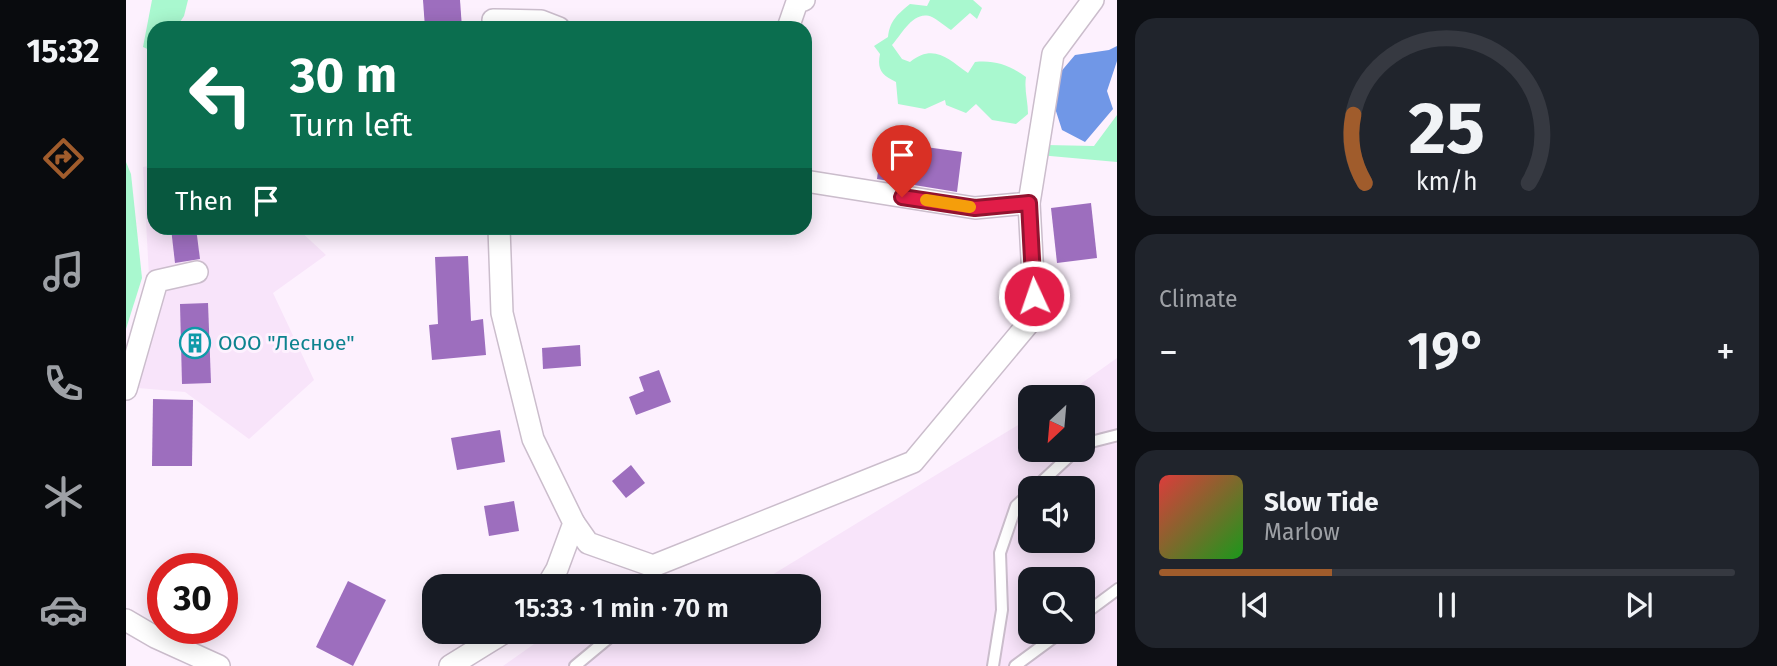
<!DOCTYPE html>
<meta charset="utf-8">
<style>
body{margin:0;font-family:"Fira Sans",sans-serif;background:#20242c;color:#f1f3f6;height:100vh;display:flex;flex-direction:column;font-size:26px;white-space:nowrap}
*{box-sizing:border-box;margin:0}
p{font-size:23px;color:#9ea1a6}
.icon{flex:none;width:38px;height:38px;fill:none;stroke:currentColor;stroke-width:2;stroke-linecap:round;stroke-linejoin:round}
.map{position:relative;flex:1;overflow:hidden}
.drawer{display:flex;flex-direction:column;gap:18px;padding:18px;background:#0d0f14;width:660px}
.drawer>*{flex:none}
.banner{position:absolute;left:21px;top:21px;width:665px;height:214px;border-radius:21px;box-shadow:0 4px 18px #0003;background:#0b6e4f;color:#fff;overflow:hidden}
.needle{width:46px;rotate:206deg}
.fabs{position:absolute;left:892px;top:385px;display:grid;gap:14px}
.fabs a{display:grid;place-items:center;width:77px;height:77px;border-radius:14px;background:#171b24;box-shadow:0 4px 18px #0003;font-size:35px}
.speed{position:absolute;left:21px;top:553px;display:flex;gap:14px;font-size:35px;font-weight:700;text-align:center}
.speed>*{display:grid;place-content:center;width:91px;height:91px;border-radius:50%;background:#171b24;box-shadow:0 4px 18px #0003;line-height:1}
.speed .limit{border:10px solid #d22;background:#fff;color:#111}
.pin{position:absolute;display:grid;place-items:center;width:60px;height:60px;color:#fff;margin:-72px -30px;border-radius:50% 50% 50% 0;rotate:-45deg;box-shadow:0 0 7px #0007}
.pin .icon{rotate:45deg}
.me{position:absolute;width:77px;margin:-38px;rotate:357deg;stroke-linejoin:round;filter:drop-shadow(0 0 5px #0008)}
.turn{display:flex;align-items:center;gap:24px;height:147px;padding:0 28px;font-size:32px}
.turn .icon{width:91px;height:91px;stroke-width:2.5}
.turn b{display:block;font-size:49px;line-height:60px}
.then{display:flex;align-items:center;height:66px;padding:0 28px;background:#0003;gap:14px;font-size:26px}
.big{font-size:52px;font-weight:600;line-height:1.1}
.drawer .tile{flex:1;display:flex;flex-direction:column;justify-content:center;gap:10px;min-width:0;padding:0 24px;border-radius:21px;background:#20242c}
.drawer .dial{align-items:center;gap:0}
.dial svg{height:182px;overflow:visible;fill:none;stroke:#363941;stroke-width:7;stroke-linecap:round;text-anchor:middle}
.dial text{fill:#f1f3f6;stroke:none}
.song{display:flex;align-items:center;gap:21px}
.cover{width:84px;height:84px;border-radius:10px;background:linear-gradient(135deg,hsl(0 70% 55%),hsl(120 70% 35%))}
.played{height:7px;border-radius:4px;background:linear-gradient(90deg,#a05c2c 30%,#363941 30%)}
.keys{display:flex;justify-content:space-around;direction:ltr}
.heat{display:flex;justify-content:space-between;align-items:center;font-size:38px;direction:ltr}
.trip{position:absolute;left:296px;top:574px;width:399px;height:70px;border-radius:21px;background:#171b24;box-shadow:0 4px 18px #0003;font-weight:600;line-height:70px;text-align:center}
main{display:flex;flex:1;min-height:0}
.menu{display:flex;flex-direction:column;width:126px;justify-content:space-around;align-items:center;background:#090b0e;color:#9ea1a6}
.menu .icon{width:49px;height:49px}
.menu .on{color:#a05c2c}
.menu b{font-size:32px;color:#f1f3f6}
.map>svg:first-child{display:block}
</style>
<main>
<nav class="menu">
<b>15:32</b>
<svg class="icon on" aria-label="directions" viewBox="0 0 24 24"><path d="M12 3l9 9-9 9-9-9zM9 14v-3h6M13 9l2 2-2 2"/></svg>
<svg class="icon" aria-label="music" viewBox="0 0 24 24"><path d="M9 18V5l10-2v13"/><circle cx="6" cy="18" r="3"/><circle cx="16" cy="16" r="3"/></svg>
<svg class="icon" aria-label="phone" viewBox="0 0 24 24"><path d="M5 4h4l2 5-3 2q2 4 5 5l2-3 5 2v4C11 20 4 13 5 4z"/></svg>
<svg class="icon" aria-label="climate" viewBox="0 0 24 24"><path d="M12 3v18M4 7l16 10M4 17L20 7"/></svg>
<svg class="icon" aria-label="car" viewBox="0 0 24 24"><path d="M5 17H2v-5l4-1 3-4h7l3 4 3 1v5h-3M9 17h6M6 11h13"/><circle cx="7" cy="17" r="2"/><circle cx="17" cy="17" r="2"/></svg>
</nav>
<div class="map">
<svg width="992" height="666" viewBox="0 0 992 666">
<rect width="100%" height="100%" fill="#fdf1fe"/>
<g fill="#f8e4fa" fill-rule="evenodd">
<path d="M28 165V228H171L200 255 147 293 188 380 123 439 59 392 0 387 23 276 17 167Z"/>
<path d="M991 358V666H377L425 632H682V586H628L905 417V450H957V397H936ZM905 488H957V541H905ZM905 579H957V632H905Z"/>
</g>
<g fill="#a9f8cf">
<path d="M26 0H62L58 16 50 28H28V52L17 47Z"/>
<path d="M804 0H847L856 8 851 19 844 13 825 30C819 26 812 20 806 17 788 9 776 34 766 45L776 59 784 62C808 43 822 59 842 73L849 62C869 60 883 65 900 77 898 90 902 101 902 114L890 124 866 120 850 104 840 113 820 105 819 100 799 109 772 104 770 82C755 75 751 69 754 54L748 46 762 37C764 20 772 14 784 4L801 6Z"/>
<path d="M991 115V162L913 155 921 145 968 146Z"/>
<path d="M0 162 5 174 16 278 0 329Z"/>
</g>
<path fill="#7097e7" d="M991 46V61L981 91 987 109 959 142 936 130 928 105 927 81 949 55 983 50Z"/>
<g fill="#9d6ebe">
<path d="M297 0H334L336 28H299Z"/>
<path d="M756 141 836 152 831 192 751 179Z"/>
<path d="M965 203 971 258 931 263 925 208Z"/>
<path d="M45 228H70L74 259 49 263Z"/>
<path d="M342 256 345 321 357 319 360 355 306 360 303 325 312 324 309 257Z"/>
<path d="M82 303 85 383 56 384 54 304Z"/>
<path d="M454 345 455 366 417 369 416 348Z"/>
<path d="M533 370 545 402 510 415 503 397 518 391 513 377Z"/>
<path d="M27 399 67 400 66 466H26Z"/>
<path d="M374 430 379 462 331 470 325 438Z"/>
<path d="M505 465 519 483 500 498 486 481Z"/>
<path d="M388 501 393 531 363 536 358 506Z"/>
<path d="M222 581 260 600 227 666 190 647Z"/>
</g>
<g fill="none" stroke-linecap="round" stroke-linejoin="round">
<g stroke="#cbbdcc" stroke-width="14">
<g id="lane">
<path d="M957 444 992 435"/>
<path d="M909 488 950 450"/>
<path d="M957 615 992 589"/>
<path d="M449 666 490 632"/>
<path d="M867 666 876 610 874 553 890 506 905 492"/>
<path d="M889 666 935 632"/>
</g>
</g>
<g stroke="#cbbdcc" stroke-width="24">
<g id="street">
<path d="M367 20 415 21 433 28"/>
<path d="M662 28 671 2 678 0"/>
<path d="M679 181 849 208 903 203 927 54 967 0"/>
<path d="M373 228 376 313 407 439 448 523 431 569 421 586"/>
<path d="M0 389 31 281 71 272"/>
<path d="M448 523 462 543 527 566 787 462 912 312 908 296 903 203"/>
<path d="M0 620 29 637 93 666"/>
<path d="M324 666 379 632"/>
</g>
</g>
<use href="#lane" stroke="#fff" stroke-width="10"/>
<use href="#street" stroke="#fff" stroke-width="21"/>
</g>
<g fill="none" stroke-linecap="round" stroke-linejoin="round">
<g stroke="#92132f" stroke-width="18">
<path id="route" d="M776 197 849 208 903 203 908 296"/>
</g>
<use href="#route" stroke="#e11d48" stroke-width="12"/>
<path stroke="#f59e0b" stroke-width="12" d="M800 200 844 207"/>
</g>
<defs>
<g id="building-ring" transform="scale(1.575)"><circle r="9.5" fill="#fdf1fe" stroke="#0f9aa8" stroke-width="1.5"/><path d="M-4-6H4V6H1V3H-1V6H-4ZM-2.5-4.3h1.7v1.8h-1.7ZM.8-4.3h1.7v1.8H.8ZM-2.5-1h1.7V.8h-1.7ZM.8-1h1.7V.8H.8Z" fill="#0f9aa8"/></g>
</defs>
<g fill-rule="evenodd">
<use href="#building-ring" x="69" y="343"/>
</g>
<g text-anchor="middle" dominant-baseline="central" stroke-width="6" stroke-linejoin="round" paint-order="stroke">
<g font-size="21" fill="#0d838f" stroke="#fdf1fe" text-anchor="start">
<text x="92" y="343">ООО "Лесное"</text>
</g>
</g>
</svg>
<div class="fabs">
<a><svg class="needle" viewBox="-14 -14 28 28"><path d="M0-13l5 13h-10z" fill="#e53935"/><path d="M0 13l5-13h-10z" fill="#9ea1a6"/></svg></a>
<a><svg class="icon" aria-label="sound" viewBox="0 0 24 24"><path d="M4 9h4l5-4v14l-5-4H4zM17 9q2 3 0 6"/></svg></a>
<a><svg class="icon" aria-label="search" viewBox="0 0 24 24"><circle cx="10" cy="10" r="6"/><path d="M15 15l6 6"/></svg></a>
</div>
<div class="speed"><div class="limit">30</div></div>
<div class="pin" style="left:776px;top:197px;background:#d93025"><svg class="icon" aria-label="arrive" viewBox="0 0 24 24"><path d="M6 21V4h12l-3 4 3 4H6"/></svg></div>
<svg class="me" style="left:908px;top:296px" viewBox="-20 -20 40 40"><circle r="17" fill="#e11d48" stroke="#fff" stroke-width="3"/><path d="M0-11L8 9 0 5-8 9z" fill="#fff"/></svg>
<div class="trip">15:33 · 1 min · 70 m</div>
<div class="banner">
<div class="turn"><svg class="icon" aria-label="left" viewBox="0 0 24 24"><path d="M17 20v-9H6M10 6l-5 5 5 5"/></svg><div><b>30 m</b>Turn left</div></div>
<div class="then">Then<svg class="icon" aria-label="arrive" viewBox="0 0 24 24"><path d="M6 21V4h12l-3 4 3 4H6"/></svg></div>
</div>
</div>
<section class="drawer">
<div class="tile dial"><svg viewBox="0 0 100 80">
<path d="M14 69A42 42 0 1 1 86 69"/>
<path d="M14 69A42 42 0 0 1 9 39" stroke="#a05c2c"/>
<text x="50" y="56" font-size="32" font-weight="700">25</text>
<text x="50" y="72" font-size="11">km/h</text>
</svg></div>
<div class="tile"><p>Climate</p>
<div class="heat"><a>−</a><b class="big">19°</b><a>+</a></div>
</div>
<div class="tile">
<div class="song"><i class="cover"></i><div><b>Slow Tide</b><p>Marlow</p></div></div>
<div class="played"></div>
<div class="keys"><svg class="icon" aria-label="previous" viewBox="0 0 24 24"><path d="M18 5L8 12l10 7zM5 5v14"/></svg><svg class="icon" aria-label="pause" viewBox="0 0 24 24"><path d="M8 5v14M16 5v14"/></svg><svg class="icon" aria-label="next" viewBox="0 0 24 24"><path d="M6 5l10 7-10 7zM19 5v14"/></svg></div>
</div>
</section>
</main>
